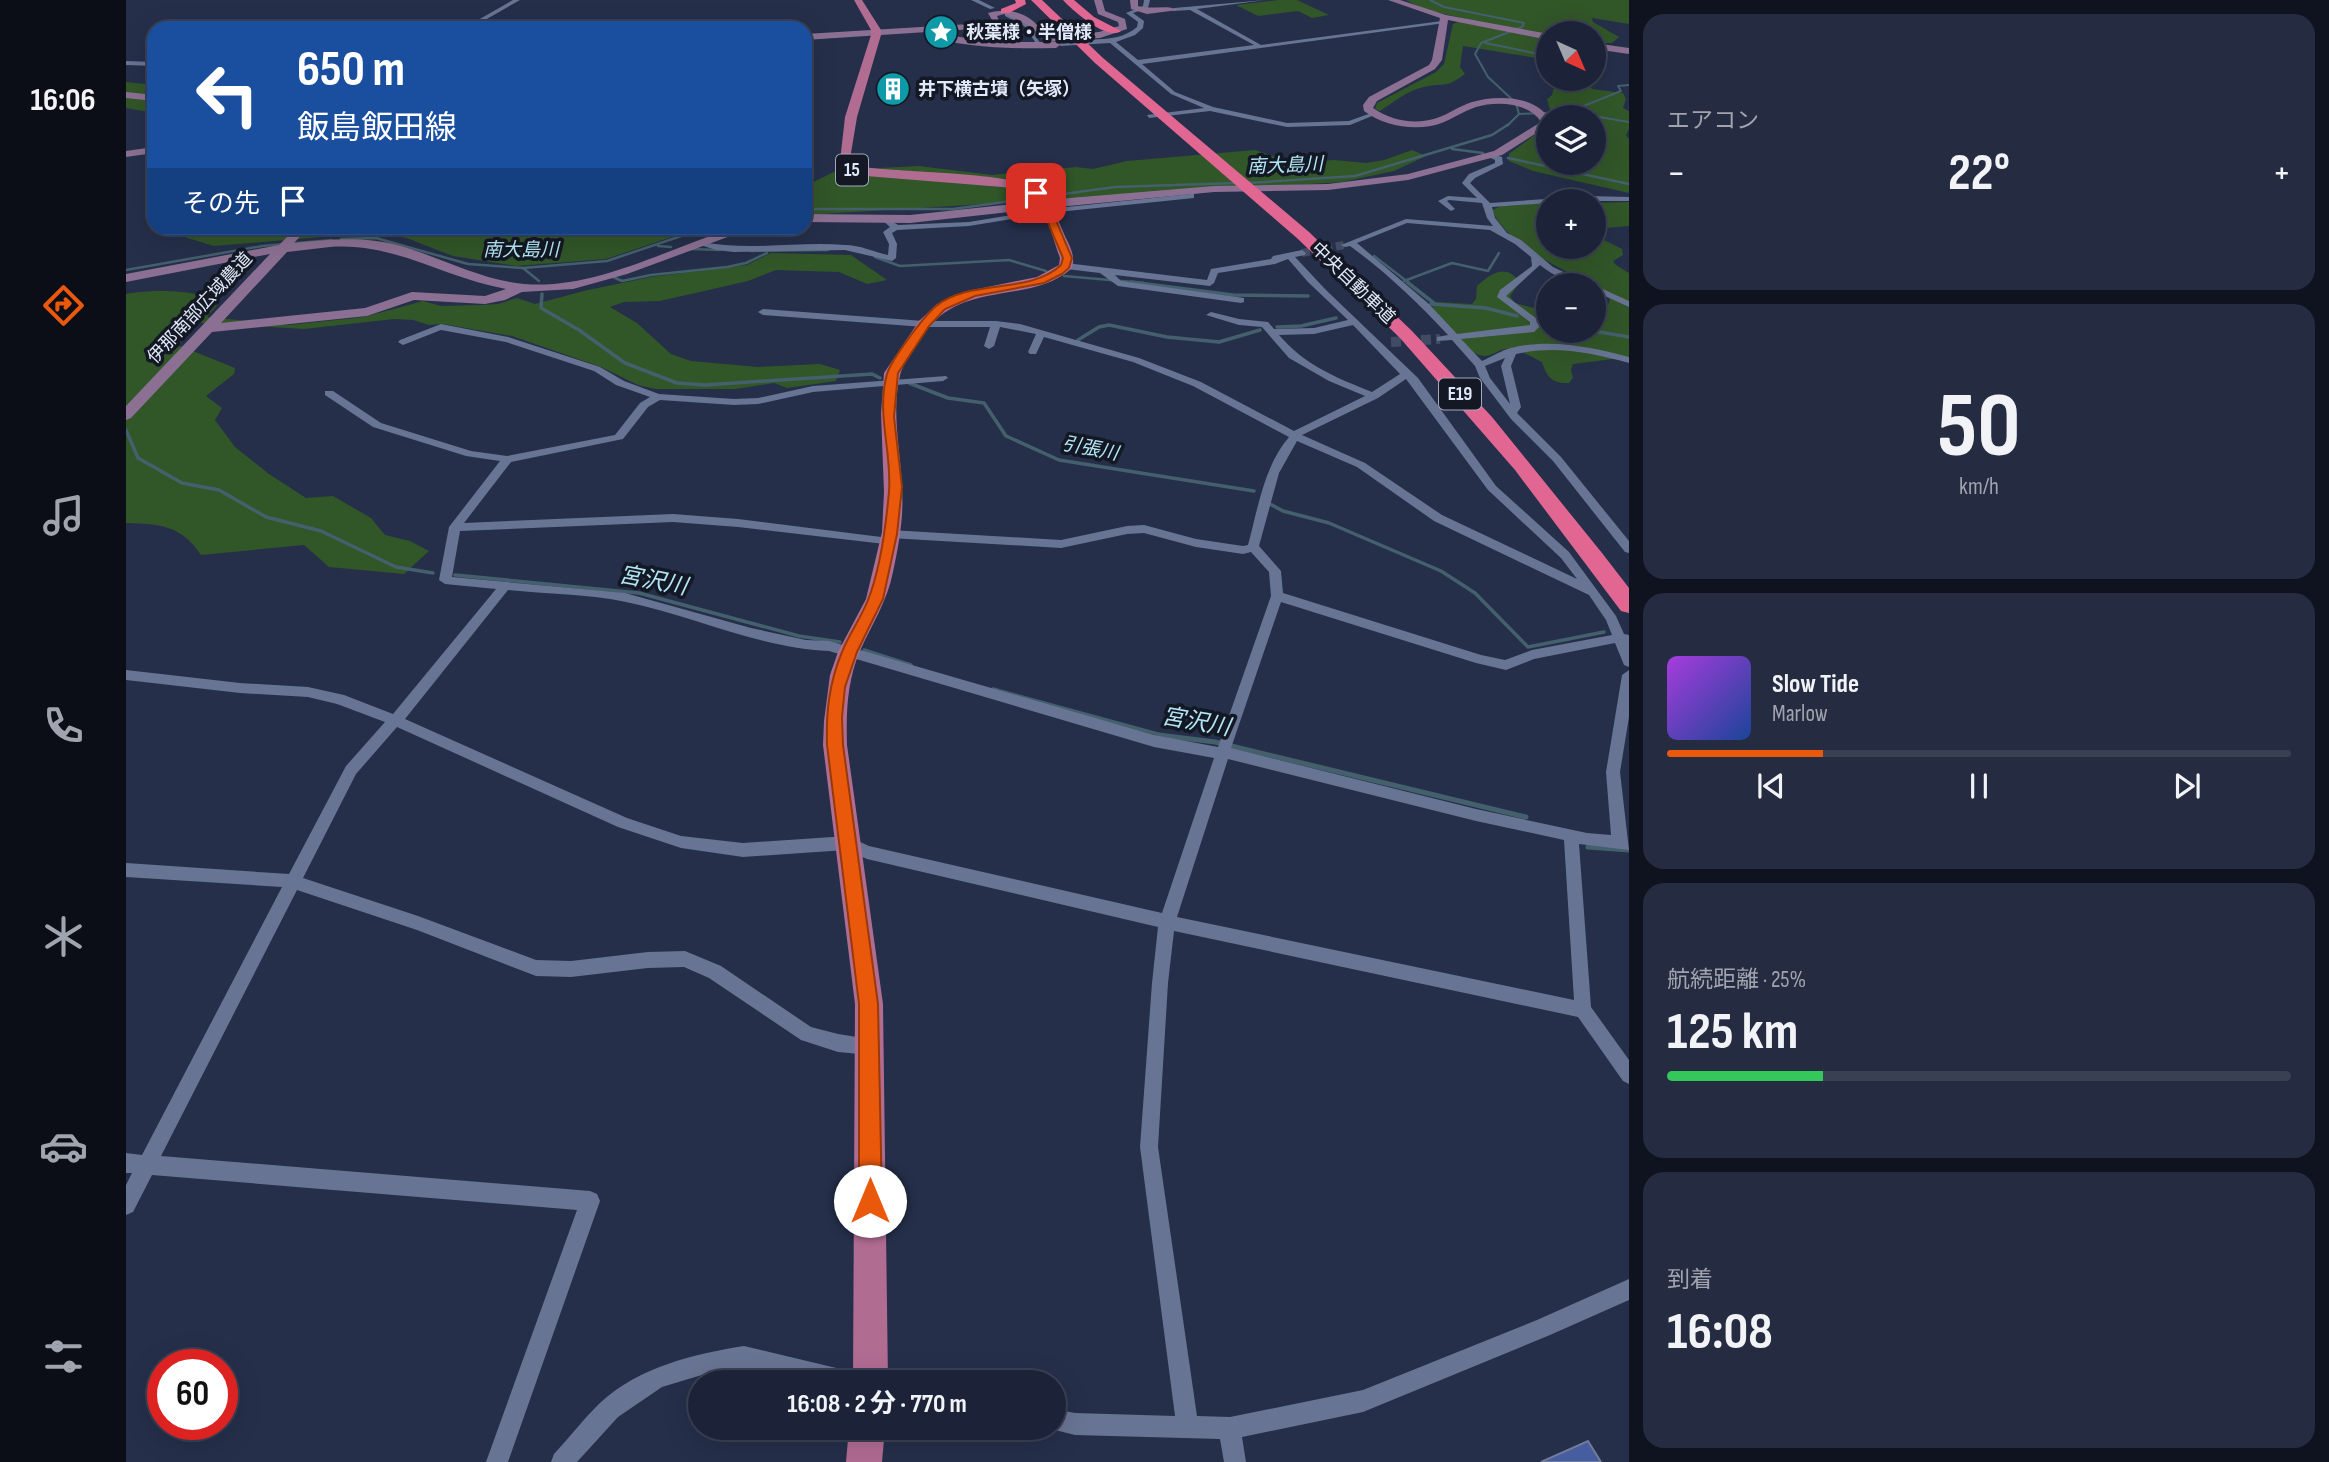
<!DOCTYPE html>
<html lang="ja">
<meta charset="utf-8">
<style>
body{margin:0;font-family:"Sofia Sans Condensed","Noto Sans JP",sans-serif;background:#252b40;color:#f1f3f6;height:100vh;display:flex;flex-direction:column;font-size:26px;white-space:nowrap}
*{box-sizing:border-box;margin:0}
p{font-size:23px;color:#a0a4ae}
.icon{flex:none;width:38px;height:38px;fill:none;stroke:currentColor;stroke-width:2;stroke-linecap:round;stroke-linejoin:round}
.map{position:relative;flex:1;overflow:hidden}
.panel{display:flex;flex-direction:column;gap:14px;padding:14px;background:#0f131f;width:700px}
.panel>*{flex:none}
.banner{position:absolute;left:21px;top:21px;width:665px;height:214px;border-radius:21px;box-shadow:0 7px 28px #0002,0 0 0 2px #3a4053;background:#1a4fa0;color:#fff;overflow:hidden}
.needle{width:46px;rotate:136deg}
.fabs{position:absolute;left:1410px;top:21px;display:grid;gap:14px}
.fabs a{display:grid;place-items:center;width:70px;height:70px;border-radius:50%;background:#1c2338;box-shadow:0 7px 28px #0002,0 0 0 2px #3a4053;font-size:35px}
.speed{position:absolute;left:21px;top:1349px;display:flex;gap:14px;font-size:35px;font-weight:700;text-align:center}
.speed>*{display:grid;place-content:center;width:91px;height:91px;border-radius:50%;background:#1c2338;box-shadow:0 7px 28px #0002,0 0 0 2px #3a4053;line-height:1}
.speed .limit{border:10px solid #d22;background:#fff;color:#111}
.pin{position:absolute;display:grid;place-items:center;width:60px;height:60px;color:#fff;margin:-30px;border-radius:14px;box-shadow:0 4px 10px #0006}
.me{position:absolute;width:77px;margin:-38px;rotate:0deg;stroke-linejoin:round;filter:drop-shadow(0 0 5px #0008)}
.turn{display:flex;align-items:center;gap:24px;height:147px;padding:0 35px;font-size:32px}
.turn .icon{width:91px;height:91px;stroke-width:2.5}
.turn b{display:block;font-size:49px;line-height:60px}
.then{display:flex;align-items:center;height:66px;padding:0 35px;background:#0003;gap:14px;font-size:26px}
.big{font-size:52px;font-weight:700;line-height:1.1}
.panel .card{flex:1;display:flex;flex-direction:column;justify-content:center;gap:10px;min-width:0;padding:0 24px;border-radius:21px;background:#252b40}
.panel .dial{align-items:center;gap:0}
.dial b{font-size:91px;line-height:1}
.song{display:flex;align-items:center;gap:21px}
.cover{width:84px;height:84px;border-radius:10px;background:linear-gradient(135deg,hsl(280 70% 55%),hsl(220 70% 35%))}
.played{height:7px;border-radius:4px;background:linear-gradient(90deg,#ea580c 25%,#3a4053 25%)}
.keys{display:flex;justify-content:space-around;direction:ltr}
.heat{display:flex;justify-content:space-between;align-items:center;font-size:38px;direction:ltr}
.charge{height:10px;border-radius:5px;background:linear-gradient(90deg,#34c759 25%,#3a4053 0)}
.trip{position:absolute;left:562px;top:1370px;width:378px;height:70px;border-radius:35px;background:#1c2338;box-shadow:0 7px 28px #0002,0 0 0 2px #3a4053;font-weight:700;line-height:70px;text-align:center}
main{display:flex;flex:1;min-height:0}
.tab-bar{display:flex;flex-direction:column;width:126px;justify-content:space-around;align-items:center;background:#0b0e16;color:#a0a4ae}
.tab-bar .icon{width:49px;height:49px}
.tab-bar .active{color:#ea580c}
.tab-bar b{font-size:32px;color:#f1f3f6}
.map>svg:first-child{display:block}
</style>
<main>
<nav class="tab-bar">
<b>16:06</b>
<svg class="icon active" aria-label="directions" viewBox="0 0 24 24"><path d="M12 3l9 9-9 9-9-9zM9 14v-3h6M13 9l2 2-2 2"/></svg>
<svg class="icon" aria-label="music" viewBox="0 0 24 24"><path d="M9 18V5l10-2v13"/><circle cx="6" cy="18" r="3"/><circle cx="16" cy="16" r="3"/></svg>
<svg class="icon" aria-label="phone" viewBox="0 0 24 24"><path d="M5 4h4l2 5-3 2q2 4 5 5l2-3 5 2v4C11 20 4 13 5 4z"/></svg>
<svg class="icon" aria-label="climate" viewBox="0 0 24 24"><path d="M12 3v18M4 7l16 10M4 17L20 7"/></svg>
<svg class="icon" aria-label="car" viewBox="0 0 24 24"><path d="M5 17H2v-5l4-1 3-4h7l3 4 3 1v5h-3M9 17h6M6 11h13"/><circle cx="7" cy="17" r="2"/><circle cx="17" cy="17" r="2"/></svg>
<svg class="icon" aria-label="filters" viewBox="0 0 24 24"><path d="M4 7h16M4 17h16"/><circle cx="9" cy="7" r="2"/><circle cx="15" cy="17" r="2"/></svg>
</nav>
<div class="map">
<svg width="1503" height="1462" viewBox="0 0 1503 1462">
<rect width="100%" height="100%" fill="#252f4a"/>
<g fill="#315628">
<path d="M1153 0H1171L1203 15 1186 18 1172 11 1132 16 1110 5Z"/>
<path d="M1280 0H1503V24L1466 18 1467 22 1493 37 1486 43H1468V33H1423L1414 37 1423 40V60L1337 46 1334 67 1339 74C1319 89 1320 82 1298 87 1282 90 1268 102 1254 111L1249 109 1251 103 1310 72 1318 64 1327 24 1340 19 1297 9Z"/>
<path d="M1430 79H1459L1466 89 1497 93 1500 99 1497 108 1503 111V129L1500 135 1503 139V193L1407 171 1383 161V154L1423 124V163H1468V117H1426L1421 99 1426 95Z"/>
<path d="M0 82 28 85V113L0 108Z"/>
<path d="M1129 150 1168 163 1208 160 1240 163 1258 160 1286 150 1300 156 1268 171 1216 182 679 215V186L712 170 793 166 866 175 950 167 967 169 1001 161Z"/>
<path d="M1503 202V226L1468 229V203Z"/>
<path d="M1423 203V247H1468V235L1496 249 1497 255 1487 261 1490 265 1503 273V357L1447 364 1445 370 1447 378 1443 383C1426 384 1421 377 1416 362 1406 357 1390 347 1379 349 1369 351 1363 359 1353 355 1338 350 1317 319 1306 307L1311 302 1346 304 1350 299 1351 286C1365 273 1380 263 1394 282L1384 296 1389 303 1423 312V331H1468V312L1481 307 1484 300 1479 291C1443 271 1384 250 1366 210L1375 206Z"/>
<path d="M41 228 62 230 83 228H573L480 259 390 266 327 256 283 239 256 232 88 246 35 230Z"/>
<path d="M645 253 725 255 761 280 741 284 713 272 650 270 622 281 534 301 498 302 484 307 511 323 545 354 565 361 632 367 694 364 714 370 710 381 661 388 648 383 610 389H529L512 385 475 367 386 336 317 324 303 325 287 320 268 319 178 329 75 323 41 333 37 339 109 368 108 374 80 396 96 408 89 420 109 447 143 474 180 498 207 496 245 518 259 535 284 541 303 551 278 574 203 567 178 545 75 555C55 525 34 524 0 523V294C25 289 73 289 93 303L81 317 163 325 238 317 297 301 315 306 355 305 372 304 391 298 409 304 462 290 525 277 621 265Z"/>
</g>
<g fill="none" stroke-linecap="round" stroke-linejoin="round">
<g stroke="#44606c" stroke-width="2">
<path d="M1304 0 1318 7 1398 23 1396 27 1355 43 1349 54 1362 77 1390 103 1393 114"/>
<path d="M1359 43 1423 56"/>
<path d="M1468 55 1480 54"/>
<path d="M1445 111 1495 91 1492 86 1503 85"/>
<path d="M1393 114 1443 112 1503 122"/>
<path d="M1381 126 1393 114"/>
</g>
<g stroke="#44606c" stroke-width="2.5">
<path d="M1326 149 1357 153"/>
<path d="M1382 158 1503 184"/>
<path d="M1122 183 1229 176 1366 135 1383 124"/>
<path d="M679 209H827L989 187 1110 183"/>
<path d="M215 239 250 238 342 264 397 268 481 261 579 228"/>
<path d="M532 246 545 247"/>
<path d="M565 249 594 250"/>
<path d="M624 251 702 250"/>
<path d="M1248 256 1283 283"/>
<path d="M749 257 774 266 883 260 920 271"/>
<path d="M397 268 413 281"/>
<path d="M0 270 136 246 206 240"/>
<path d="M938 276 1018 283"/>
<path d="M487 277 496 281 525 275 601 267 620 263 641 253"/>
<path d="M1278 281 1326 263 1362 271 1373 253"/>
</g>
<g stroke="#44606c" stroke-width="3.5">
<path d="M1005 282 1107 295 1182 296"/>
<path d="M1281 282 1309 304"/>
<path d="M416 294 415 308 453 330 499 363 551 383 579 385 746 374 754 378"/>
<path d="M1305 304 1360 308 1391 316"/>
<path d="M1415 321 1423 322"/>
<path d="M1151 327 1175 326 1210 318"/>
<path d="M1468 331 1503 337"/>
<path d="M952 340 973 327 983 325 1041 337 1093 342 1134 330"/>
<path d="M783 383 822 398 858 403 880 436 933 460 1128 491"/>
<path d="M0 430 12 458 56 483 93 490 140 517 195 531 270 567 307 573"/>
<path d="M1142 503 1157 511 1203 523 1315 571 1349 593 1402 647 1478 632"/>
<path d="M329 575 513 593 673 636 714 642"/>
<path d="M738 650 785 665"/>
<path d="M867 689 1039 736"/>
</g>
<g stroke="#44606c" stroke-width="5">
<path d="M1033 735 1089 742 1400 817"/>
<path d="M1462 847 1503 850"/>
</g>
</g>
<path fill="#465d9f" stroke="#6f7b9a" stroke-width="2" d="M1462 1441 1475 1462H1415Z"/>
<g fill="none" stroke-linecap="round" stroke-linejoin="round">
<path stroke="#414b64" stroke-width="8" stroke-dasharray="8 3.5" stroke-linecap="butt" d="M1176 253 1218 245"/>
<path stroke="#414b64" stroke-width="10" stroke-dasharray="10 5" stroke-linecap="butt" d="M1265 342 1314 339"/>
<g fill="#687493" fill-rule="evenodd">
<path d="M387 0H394L345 28H338Z"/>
<path d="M845 0H853L869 8 864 9Z"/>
<path d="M1018 0H1024L1022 8 1007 13 1018 21 1017 28 1009 35 990 42 1012 60 1128 45 1064 10 1046 11 1048 8 1140 0 1071 9 1135 45 1316 21 1319 23 1016 64 1049 92 1087 107 1161 123 1223 121 1248 112 1251 114 1224 125 1161 127 1084 111 1023 118 1021 115 1078 108 1045 94 984 43 935 46 932 44C958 34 987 47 1011 27L1012 22 1000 13 1017 6Z"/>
<path d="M879 14 902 24 916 46H912L898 26 879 16Z"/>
<path d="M0 61 28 62V66L0 65Z"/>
<path d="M1364 154 1376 157 1377 164 1349 178 1344 183 1364 203 1463 196 1503 197V201H1423V203L1366 207 1369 218 1381 233 1395 240 1427 267 1465 285C1448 286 1427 276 1414 265L1380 296 1411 319 1414 326 1408 332 1335 339 1356 361C1365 357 1376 350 1385 348 1423 338 1466 347 1503 357V363C1465 353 1429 345 1390 354L1385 366 1395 407 1391 413 1435 457 1503 541V553L1499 552 1427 461 1385 419 1354 378 1349 366 1326 340 1311 341V337L1322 335C1292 303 1260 272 1224 246L1219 247 1215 245 1280 219 1367 226 1361 218 1356 203 1323 200 1321 201 1329 209 1325 211 1312 201 1322 196 1351 198 1336 183 1343 174 1369 163V160L1360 156ZM1281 223 1364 230 1389 244 1405 257 1406 266 1374 290 1371 297 1404 322V325L1331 334 1303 304 1231 243ZM1379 358 1375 366 1384 404 1364 378 1359 366Z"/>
<path d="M1065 194H1068V198L922 213 843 226 771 230 766 233 771 244 770 258 766 261 719 250 608 252 590 250 568 243 572 241C622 252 670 241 719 245 734 245 748 252 762 255L763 244 757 232 764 227 754 218 758 216 772 225 843 222 922 209Z"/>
<path d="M1176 250 1180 253 1179 255 1169 257 1200 290 1292 378 1370 486 1443 552 1490 616 1498 634 1503 635V667L1498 665 1489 643 1408 659 1380 670 1350 663 1155 602 1105 748 1350 809 1461 833 1485 835 1480 772 1496 675 1503 670V717L1494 772 1503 850 1453 844 1465 1007 1503 1060V1084L1497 1081 1452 1017 1048 931 1042 983 1032 1147 1071 1416 1104 1417 1237 1390 1411 1320 1503 1279V1300L1424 1335 1237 1412 1116 1437 1120 1462H1098L1094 1439 949 1435 921 1428H928V1409L949 1413 1049 1416 1014 1147 1026 983 1032 927 741 859 720 850 617 857 555 848 492 827 271 727 230 774 177 878 292 916 410 960 445 961 522 952 559 951 595 966 685 1027 712 1034 750 1040 753 1046 750 1052 744 1055 712 1052 675 1040 583 978 558 967 522 968 445 977 410 976 291 930 171 890 35 1156 464 1191 471 1194 474 1201 382 1462H360L451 1210 26 1175 7 1212 0 1215V1185L6 1173H0V1153L16 1155 156 887 0 877V863L163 874 220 766 259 722 211 704 182 697 114 693 0 680V670L114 683 182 687 218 695 267 714 370 589 319 584 313 580 323 527 374 461 340 456 247 427 199 395V391H207L255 423 345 451 381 456 489 435 514 403 524 397 490 385 468 371 380 342 315 330 277 345 272 342 274 340 315 324 382 337 474 367 498 381 533 394 608 399 632 398 687 386 820 376 822 378 817 381 687 392 632 404 608 405 534 400 522 407 497 439 385 462 338 523 547 514 612 519 763 538 767 539V545L612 527 547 522 334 531 326 577 499 593 625 628 680 640 703 641 1028 735 1092 747 1145 596 1143 572 1125 552 1117 554 1070 547 1018 533 1001 534 935 548 764 538 758 534 764 530 935 540 1001 526 1018 525 1070 539 1117 546 1122 545C1132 508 1138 466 1163 437L1067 386 1007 362 918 337 910 354H904L902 352 910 334 874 327 868 346 863 349 858 346 864 327H798L637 315 632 312 637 309 798 321H870L894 324 1013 358 1075 382 1168 431 1239 396 1203 381 1163 358 1136 327 1113 325 1080 315 1085 312 1113 319 1142 322 1148 329 1188 328 1222 320 1182 282 1162 259 1149 264 1092 273 1088 283 1084 286 989 275 995 281 1118 298V302L1115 303 992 286 974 273 940 269 936 266 940 263 1081 280 1085 269 1145 259 1147 256ZM1227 325 1274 374 1246 392C1209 377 1180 366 1153 335L1188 334ZM1280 379 1362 490 1435 558 1451 579 1316 515 1239 463 1176 435 1252 398ZM1171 441 1231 467 1308 521 1463 595 1480 620 1486 635 1406 650 1379 660 1355 655 1157 593 1155 571 1133 546 1153 473ZM382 590C420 594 463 594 500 602 568 616 633 648 703 651L1028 747 1088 758 1036 913 743 846 721 836 617 843 555 836 501 818 279 719ZM1102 759 1350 821 1438 840 1448 1000 1051 917Z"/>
<path d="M1468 285 1503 301V307L1468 291Z"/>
<path d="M618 1346 723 1371 731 1374 734 1382H680L618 1368 579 1374 536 1387 492 1417 451 1462H425L428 1454C444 1437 458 1418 475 1402 514 1367 567 1354 618 1346Z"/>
</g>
<g fill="#8c7093" fill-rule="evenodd">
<path d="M968 0H976L979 11 999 19 1001 29 974 38 923 42 911 37 900 24 878 14 871 16 874 23 863 28 803 32 865 42H930L934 45 930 48C885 49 842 48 799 36L801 32 679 40V34L861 23 866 20 862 13C878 9 893 10 907 21 913 26 916 32 924 36L973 32 993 26 992 22 972 14Z"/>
<path d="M1004 0H1012V6C1025 10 1041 4 1052 10L1021 14 1005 9Z"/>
<path d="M1262 0H1274L1320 15 1423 34V40L1322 20 1316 60 1309 69 1251 101 1247 108C1265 121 1290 125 1311 118 1323 114 1333 106 1346 102 1369 95 1408 95 1423 118V125L1376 155 1282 180 1202 190 1088 192 932 207 926 203 932 199 1088 186 1202 184 1282 174 1368 151 1415 122C1403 102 1370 101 1350 107 1334 112 1322 123 1305 126 1282 130 1257 125 1238 111L1237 105 1243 97 1303 65 1306 60 1314 18Z"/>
<path d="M1468 43 1503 48V54L1468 49Z"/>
<path d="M0 92 28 95V101L0 98Z"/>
<path d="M28 147V153L0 157V151Z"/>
<path d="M907 202 913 206 911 209 784 223 679 222V214L784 215Z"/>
<path d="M170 228H182L168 243C205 239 239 236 275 246 316 258 355 280 398 284 470 290 541 248 609 228H626L501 274 447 289 396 292 379 300 359 304 288 300 241 316 86 332 5 418 0 420V406L144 254 0 282V274L153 245ZM204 247C268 242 319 278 380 289L359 296 286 292 239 308 95 323 161 252Z"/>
</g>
<g fill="#b16c92" fill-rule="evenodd">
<path d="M728 0H736L755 30V35L731 117 723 165C760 173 895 171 915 191 926 202 932 220 938 234 943 245 951 257 945 269 906 303 842 282 804 326 796 336 776 364 774 376 765 412 775 452 776 488 778 516 773 544 767 572 761 602 746 624 734 651 721 681 720 713 721 745L757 1004 762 1382H727L729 1004 697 745 698 721 704 675 712 652 740 599 756 532 758 492 755 413 758 373 793 321 811 304 842 291 911 277 933 265 934 258C927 239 920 206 903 194 895 189 885 188 876 187L740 176 713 170 719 117 745 35V30Z"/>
<path d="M723 1428H759L756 1462H720Z"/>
</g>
<g fill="#e16792" fill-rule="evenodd">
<path d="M889 0H899L900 4 883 13H875V9L890 3Z"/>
<path d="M905 0H916L977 58 1183 232 1286 331 1366 417 1476 553 1503 588V613L1495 611 1389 470 1274 338 1172 239 969 63Z"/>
<path d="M937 0H948L968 17 995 31C981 41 947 11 937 0Z"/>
</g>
</g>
<path fill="#ea580c" stroke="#983908" stroke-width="2" d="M910 190 926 211 946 258 943 268 936 274 918 283 849 296 819 309 803 326 772 373 768 417 776 487 771 534 757 599 731 652 719 687 716 717 717 745 752 1004 756 1201 752 1209 744 1212 737 1209 733 1201V1004L701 745C700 712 703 683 716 652 723 634 735 618 742 600 755 567 760 526 763 491 766 452 750 413 761 374 765 360 798 316 810 306 845 278 903 295 935 265L937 258 917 211 905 193Z"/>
<defs>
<g id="sight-disc" transform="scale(1.75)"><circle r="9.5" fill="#0f9aa8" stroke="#131824"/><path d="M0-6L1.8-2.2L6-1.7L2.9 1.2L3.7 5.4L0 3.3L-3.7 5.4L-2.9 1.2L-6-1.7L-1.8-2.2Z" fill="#fff"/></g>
<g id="building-disc" transform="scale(1.75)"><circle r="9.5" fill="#0f9aa8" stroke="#131824"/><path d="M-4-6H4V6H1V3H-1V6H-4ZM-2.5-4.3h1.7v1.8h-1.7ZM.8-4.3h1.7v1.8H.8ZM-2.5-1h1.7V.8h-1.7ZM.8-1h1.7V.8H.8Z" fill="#fff"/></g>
</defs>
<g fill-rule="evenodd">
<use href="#sight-disc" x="815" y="32"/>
<use href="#building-disc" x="767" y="89"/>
</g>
<g text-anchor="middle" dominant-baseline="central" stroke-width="7" stroke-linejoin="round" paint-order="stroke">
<g font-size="18" font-weight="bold" fill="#e1e8f9" stroke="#131824" text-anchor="start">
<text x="840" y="32">秋葉様・半僧様</text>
<text x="792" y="89">井下横古墳（矢塚）</text>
</g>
<g font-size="18" fill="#e1e8f9" stroke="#131824">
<text transform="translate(1227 283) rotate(44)">中央自動車道</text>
<text transform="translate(74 308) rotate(-47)">伊那南部広域農道</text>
</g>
<g font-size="19" font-style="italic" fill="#b3e6f4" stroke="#131824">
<text transform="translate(1159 166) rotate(-2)">南大島川</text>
<text x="395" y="250">南大島川</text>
<text transform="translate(964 449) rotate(11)">引張川</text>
</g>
<g fill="#131824" stroke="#a3aab9" stroke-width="2">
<rect x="710" y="154.5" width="32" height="31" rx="5"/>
<rect x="1313" y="378.5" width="42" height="31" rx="5"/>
</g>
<g font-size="19" font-weight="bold" fill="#e1e8f9">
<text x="726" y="170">15</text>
<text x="1334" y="394">E19</text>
</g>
<g font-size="23" font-style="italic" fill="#b3e6f4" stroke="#131824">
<text transform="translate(527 581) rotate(11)">宮沢川</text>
<text transform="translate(1070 722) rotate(10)">宮沢川</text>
</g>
</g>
</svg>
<div class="fabs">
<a><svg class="needle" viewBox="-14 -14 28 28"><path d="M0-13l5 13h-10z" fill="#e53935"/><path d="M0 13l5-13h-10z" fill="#a0a4ae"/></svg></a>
<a><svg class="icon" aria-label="layers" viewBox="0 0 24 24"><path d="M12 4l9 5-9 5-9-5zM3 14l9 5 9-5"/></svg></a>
<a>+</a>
<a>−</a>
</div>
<div class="speed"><div class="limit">60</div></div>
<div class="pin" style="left:910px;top:193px;background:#d93025"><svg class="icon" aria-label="arrive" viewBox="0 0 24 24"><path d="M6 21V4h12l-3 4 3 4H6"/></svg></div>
<svg class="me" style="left:744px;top:1201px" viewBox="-20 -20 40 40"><circle r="19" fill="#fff"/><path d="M0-13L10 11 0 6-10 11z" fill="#ea580c"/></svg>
<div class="trip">16:08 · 2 分 · 770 m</div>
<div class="banner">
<div class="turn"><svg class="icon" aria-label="left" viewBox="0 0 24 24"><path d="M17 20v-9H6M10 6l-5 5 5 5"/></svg><div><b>650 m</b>飯島飯田線</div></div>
<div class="then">その先<svg class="icon" aria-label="arrive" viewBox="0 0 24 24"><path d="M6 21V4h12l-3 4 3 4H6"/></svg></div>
</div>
</div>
<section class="panel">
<div class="card"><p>エアコン</p>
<div class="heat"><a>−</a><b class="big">22°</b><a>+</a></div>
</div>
<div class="card dial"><b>50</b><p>km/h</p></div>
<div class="card">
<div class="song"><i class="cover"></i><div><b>Slow Tide</b><p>Marlow</p></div></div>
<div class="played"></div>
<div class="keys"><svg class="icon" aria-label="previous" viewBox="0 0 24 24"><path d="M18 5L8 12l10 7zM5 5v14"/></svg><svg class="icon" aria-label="pause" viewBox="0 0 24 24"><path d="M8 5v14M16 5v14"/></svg><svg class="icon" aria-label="next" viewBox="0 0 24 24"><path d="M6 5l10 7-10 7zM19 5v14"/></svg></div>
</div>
<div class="card"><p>航続距離 · 25%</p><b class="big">125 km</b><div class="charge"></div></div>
<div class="card"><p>到着</p><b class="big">16:08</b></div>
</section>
</main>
